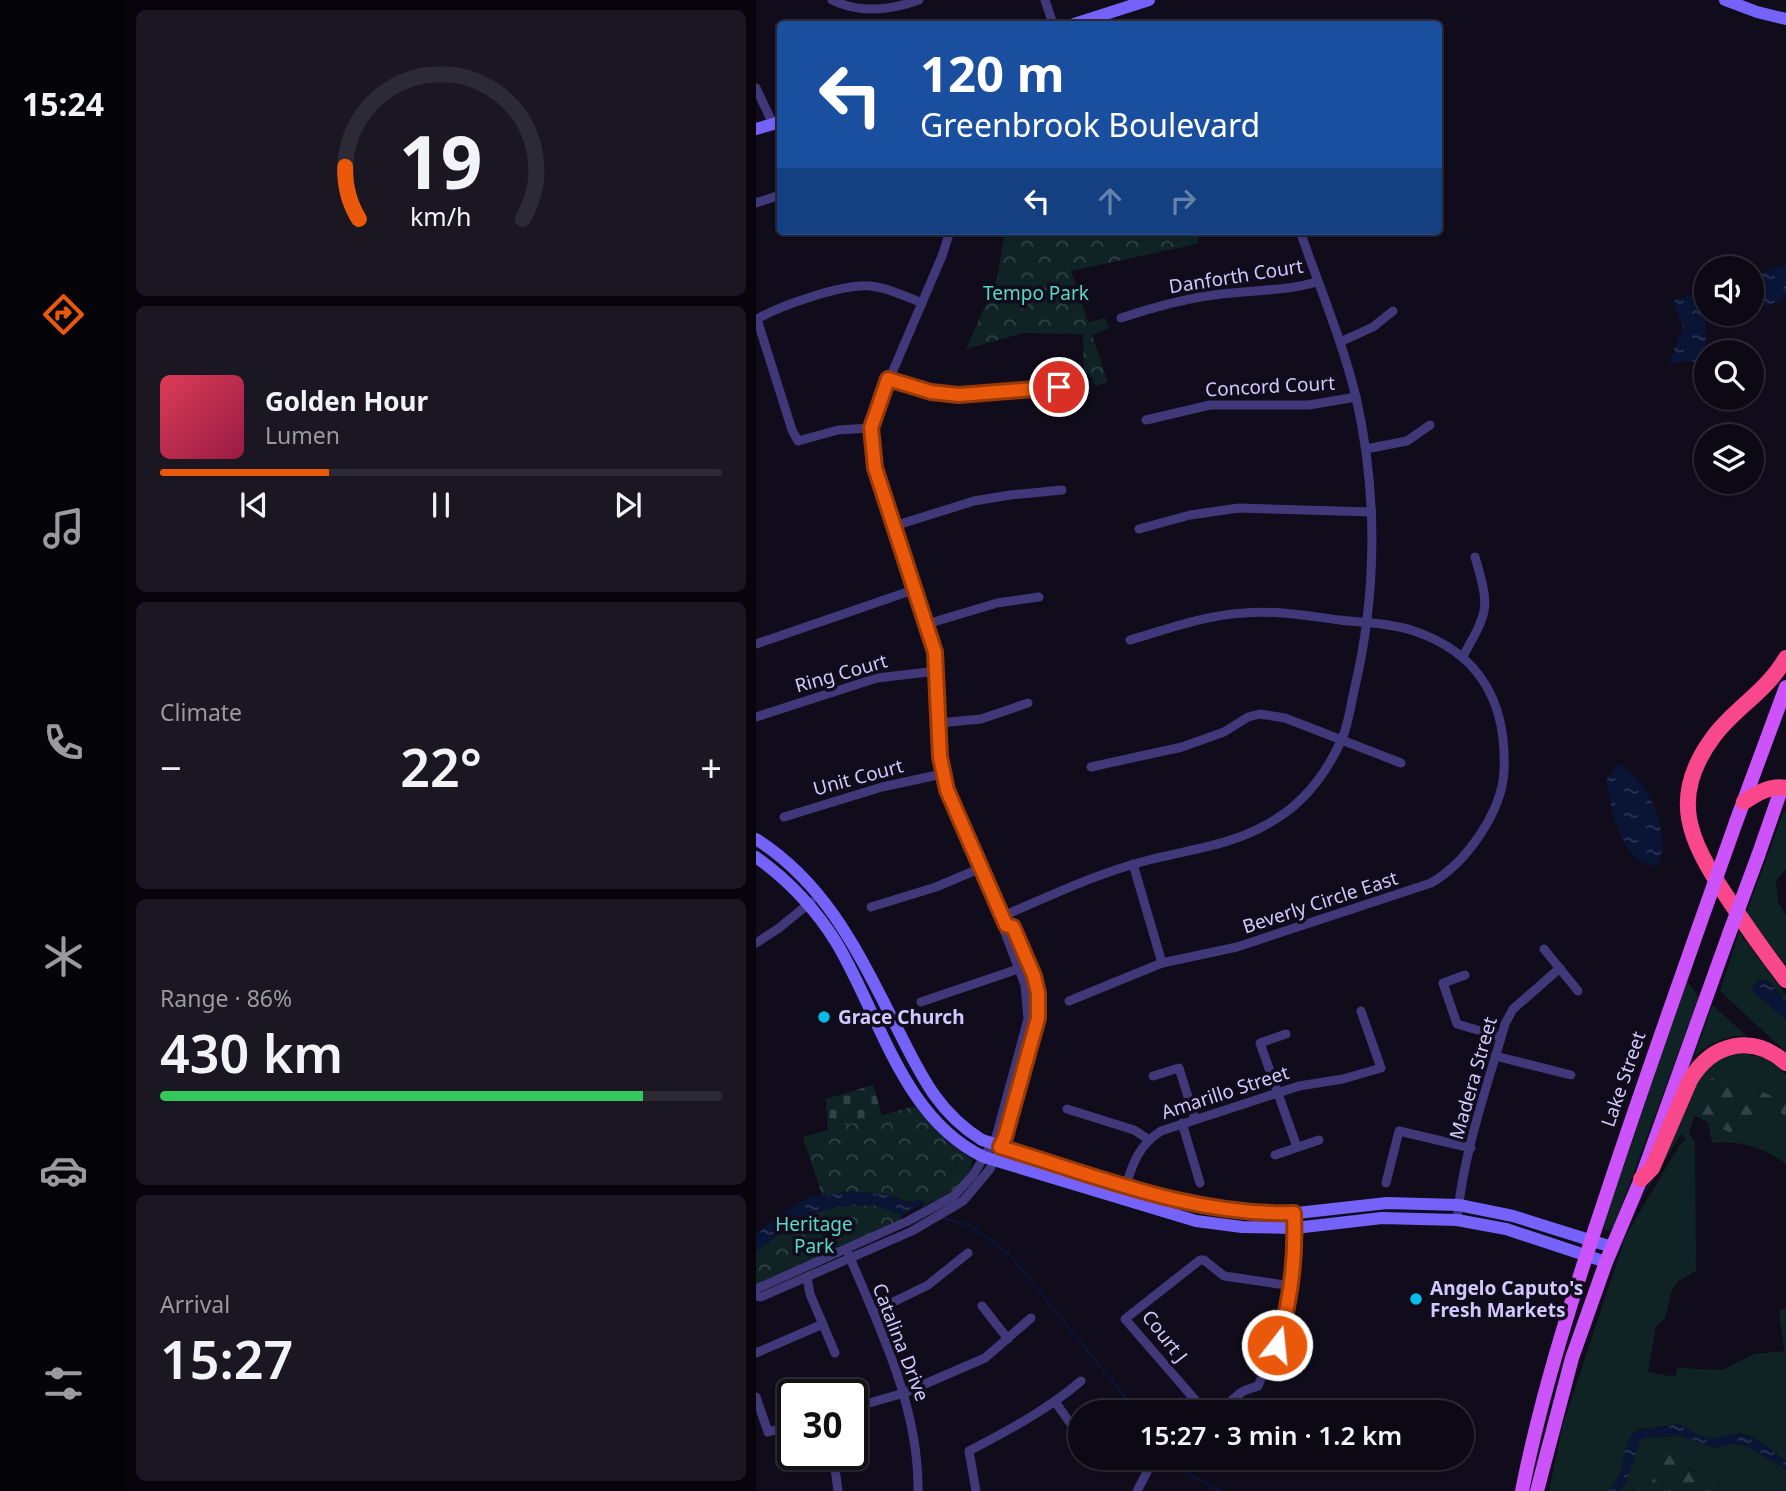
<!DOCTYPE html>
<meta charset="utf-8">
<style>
body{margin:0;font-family:"Noto Sans",sans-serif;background:#1a1722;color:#f1f3f6;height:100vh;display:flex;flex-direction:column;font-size:26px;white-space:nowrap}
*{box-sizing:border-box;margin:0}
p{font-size:23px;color:#9a9aa0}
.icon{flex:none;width:38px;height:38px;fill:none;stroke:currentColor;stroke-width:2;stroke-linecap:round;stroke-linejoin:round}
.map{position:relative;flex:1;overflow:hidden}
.panel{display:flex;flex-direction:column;gap:10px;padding:10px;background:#07050b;width:630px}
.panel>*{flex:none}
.guide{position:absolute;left:21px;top:21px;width:665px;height:214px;border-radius:7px;box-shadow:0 2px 5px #0004,0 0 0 2px #2c2a34;background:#1a4fa0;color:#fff;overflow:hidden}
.controls{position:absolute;left:938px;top:256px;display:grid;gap:14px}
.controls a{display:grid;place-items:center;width:70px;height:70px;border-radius:50%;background:#0c0914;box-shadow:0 2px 5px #0004,0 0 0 2px #2c2a34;font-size:35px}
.speed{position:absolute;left:21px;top:1379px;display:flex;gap:14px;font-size:35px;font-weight:700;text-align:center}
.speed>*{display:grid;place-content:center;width:91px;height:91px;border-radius:50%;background:#0c0914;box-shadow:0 2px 5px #0004,0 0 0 2px #2c2a34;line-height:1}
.speed .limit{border:4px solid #111;border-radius:10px;background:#fff;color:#111}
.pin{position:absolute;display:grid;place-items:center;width:60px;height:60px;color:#fff;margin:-30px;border:4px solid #fff;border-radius:50%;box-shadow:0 2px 7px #0007}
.me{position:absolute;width:77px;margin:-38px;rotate:16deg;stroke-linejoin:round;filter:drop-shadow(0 0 5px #0008)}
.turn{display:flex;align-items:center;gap:24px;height:147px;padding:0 28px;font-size:32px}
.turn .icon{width:91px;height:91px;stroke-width:2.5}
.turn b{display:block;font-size:49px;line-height:60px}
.lanes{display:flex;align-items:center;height:66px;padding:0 28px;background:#0003;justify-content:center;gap:35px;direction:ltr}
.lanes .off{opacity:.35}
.big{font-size:52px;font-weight:600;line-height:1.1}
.panel .tile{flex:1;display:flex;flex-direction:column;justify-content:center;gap:10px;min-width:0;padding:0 24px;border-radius:10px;background:#1a1722}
.panel .dial{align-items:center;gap:0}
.dial svg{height:182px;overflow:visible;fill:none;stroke:#2c2a34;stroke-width:7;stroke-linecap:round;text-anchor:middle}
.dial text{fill:#f1f3f6;stroke:none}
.song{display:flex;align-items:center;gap:21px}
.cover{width:84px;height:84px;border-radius:10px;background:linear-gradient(135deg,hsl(350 70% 55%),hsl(340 70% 35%))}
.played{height:7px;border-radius:4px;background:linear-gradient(90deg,#ea580c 30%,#2c2a34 30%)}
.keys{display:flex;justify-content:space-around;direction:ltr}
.heat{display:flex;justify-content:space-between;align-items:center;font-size:38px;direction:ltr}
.charge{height:10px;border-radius:5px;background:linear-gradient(90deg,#34c759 86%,#2c2a34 0)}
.trip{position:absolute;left:312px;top:1400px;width:406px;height:70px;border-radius:35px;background:#0c0914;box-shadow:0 2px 5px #0004,0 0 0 2px #2c2a34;font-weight:600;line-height:70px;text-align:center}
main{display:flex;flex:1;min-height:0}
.menu{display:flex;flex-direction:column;width:126px;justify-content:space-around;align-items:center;background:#050408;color:#9a9aa0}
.menu .icon{width:49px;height:49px}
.menu .on{color:#ea580c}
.menu b{font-size:32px;color:#f1f3f6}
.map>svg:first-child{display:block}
</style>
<main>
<nav class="menu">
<b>15:24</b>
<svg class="icon on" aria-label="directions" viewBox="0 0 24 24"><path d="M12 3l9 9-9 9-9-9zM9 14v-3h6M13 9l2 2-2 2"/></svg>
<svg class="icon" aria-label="music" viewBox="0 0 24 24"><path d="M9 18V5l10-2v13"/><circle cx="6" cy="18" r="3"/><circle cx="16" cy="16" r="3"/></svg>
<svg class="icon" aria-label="phone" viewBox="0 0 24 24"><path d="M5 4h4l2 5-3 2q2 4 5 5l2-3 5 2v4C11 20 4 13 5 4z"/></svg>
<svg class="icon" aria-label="climate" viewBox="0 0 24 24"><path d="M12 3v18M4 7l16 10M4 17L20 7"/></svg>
<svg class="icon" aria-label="car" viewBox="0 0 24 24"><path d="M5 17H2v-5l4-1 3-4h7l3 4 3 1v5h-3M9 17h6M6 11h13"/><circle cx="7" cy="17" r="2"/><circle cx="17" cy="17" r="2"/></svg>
<svg class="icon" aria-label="filters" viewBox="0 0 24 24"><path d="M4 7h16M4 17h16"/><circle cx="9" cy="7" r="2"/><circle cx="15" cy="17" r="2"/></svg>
</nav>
<section class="panel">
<div class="tile dial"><svg viewBox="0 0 100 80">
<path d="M14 69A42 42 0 1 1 86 69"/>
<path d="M14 69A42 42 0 0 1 8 46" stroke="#ea580c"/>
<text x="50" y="56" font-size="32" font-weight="700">19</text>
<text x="50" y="72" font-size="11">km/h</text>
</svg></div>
<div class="tile">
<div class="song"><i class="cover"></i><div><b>Golden Hour</b><p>Lumen</p></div></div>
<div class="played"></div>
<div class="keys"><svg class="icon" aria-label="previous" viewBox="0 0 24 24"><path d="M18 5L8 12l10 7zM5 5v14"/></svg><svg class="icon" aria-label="pause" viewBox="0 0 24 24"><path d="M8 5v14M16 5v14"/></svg><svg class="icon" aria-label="next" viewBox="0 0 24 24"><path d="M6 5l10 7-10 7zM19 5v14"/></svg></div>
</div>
<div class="tile"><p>Climate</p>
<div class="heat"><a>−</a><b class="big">22°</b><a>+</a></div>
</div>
<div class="tile"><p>Range · 86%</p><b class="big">430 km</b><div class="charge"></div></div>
<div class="tile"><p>Arrival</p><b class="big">15:27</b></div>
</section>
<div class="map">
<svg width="1030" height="1491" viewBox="0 0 1030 1491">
<defs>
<pattern id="forest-firs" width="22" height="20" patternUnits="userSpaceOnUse" patternTransform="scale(1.75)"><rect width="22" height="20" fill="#0f2325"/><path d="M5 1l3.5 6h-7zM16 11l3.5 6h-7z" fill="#314146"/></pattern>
<pattern id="cemetery-stones" width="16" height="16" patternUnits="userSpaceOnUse" patternTransform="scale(1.75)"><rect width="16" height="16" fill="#0f2325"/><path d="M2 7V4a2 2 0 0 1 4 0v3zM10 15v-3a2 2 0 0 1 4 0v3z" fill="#314146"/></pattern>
<pattern id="park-crowns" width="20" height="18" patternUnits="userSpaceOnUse" patternTransform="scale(1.75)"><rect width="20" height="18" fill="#0f2325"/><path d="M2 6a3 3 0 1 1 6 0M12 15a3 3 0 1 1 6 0" fill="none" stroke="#314146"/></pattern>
<pattern id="water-ripples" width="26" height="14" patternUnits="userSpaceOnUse" patternTransform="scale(1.75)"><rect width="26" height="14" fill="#0a1536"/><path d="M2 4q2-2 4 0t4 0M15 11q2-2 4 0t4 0" fill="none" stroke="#2d3654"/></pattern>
</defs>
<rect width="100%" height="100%" fill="#100c1b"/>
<g fill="#0f2325">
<path d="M1030 811V869L1020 880 1022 902 1030 915V965L990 914 1027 813Z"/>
<path d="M983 932 1030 995V1000L1010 979 1003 981 995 988 1030 1020V1052L964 991Z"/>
<path d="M931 981 943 997 857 1228 853 1231 849 1230 847 1226Z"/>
<path d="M956 1005 991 1036C970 1035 953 1043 938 1057Z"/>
<path d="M986 1053 1009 1058 1030 1074V1102L1000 1089 937 1097 931 1112 938 1116 933 1134 939 1141 940 1271 921 1282 915 1293 909 1318 900 1327 892 1372 920 1377 921 1368 966 1370 998 1354 1028 1351 1023 1310 1030 1309V1461C1017 1452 1003 1437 987 1434 977 1433 968 1436 959 1438 952 1440 929 1429 923 1424L880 1430 863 1476 853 1491H793L807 1424 870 1235 924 1144 930 1139 925 1134 886 1198 944 1076 965 1058Z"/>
<path d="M1016 1105 1030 1117V1164C1004 1146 988 1141 956 1143L952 1122 975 1133 979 1128Z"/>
<path d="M925 1436 959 1448 975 1443 986 1445 996 1449 1030 1469V1491H962L963 1484C951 1471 938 1476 927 1461L899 1474C895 1489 877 1491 863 1491L870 1482 884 1439 892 1437Z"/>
</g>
<g fill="url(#forest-firs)">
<path d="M965 1074 1030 1102V1117L1016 1105 979 1128 975 1133 931 1112C938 1093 946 1082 965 1074Z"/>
<path d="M900 1450 925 1452 934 1470 955 1475 963 1484 962 1491H877C882 1488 889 1487 894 1483 905 1475 890 1463 900 1450Z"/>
</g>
<path fill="url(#cemetery-stones)" d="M117 1085 126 1115 72 1130 70 1099Z"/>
<g fill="url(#park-crowns)">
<path d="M249 231H448L443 237 441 244 315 271 332 322 349 318 353 328 336 335 352 382 339 386 335 376 328 370 327 334 267 333 210 349 241 279Z"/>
<path d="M159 1106 192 1142 216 1159C216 1180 196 1192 179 1203L178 1200 164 1208 169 1203 165 1200C148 1204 148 1199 133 1195 111 1190 88 1192 66 1195L47 1137Z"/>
<path d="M117 1205 144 1214 146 1222 47 1263 0 1285V1251L49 1216 80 1207Z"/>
</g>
<g fill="url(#water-ripples)">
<path d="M1030 265V294L1022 303 996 307V276Z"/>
<path d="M950 290 949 361 913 363 927 327 917 301Z"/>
<path d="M862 764C889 780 905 812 907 845 907 852 903 860 901 867 894 864 885 863 880 858 860 839 855 806 850 780Z"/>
<path d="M1010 979 1030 1000V1020L997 992 996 987Z"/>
<path d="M94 1191 134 1195 151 1203 165 1200 169 1202 145 1216 144 1214 117 1205 80 1207 49 1216 0 1251V1235L21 1217 51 1198Z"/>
<path d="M923 1424C929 1429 952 1440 959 1438 968 1436 977 1433 987 1435 1004 1438 1017 1452 1030 1461V1469L996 1449 986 1445 975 1443 959 1448 925 1436 892 1437 884 1440 870 1482 863 1491H853C871 1475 863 1445 880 1431Z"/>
</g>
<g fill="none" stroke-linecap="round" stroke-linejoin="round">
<g stroke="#0a1536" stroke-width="2.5">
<path d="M187 1218 215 1226 254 1255 381 1412"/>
<path d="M418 1458 431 1473 464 1491"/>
</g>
<g stroke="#413879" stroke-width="9">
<path d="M76 0C104 14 135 10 163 0"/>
<path d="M289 0 297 24"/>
<path d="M0 88 17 124"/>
<path d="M0 203 24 195"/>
<path d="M365 318C398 307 430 298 465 294 498 290 529 291 561 282"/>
<path d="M584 342 617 327 637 311"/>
<path d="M132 379 175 392 203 395 284 387 321 386"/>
<path d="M390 420 454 405H553L600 397"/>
<path d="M115 428 82 430 42 441 36 430 1 319C26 305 86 284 114 286 132 288 149 296 166 303"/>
<path d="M610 449 651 441 674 425"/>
<path d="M138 526 218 501 254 495 306 490"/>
<path d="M383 529 434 515 483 508 616 512"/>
<path d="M171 624 241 603 283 597"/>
<path d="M0 644 160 589"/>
<path d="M707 656C733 610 734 608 719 557"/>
<path d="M0 717 121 678 181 671"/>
<path d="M183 723 225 719 272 703"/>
<path d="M335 767 426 747 468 732 492 717 504 714 529 718 645 763"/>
<path d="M28 817 126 787 186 774"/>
<path d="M377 864 406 963"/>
<path d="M115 907 180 887 225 868"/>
<path d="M247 916C289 898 331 878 375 865 426 849 473 849 520 819 549 801 570 773 584 743 592 728 594 708 598 691 621 595 622 494 600 397 586 340 563 286 544 231"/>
<path d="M0 943 23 928 55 902"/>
<path d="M788 949 822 991"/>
<path d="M709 975 687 983 701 1024 745 1037"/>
<path d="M313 1001 406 963 481 947 675 883C710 863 746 812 748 771 751 703 724 653 658 631 635 623 608 623 584 620 552 616 521 610 488 613 450 615 412 629 374 640"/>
<path d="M165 1002 268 967"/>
<path d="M530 1034 504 1043 541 1147"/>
<path d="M739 1056 815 1075"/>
<path d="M397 1076 423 1068 439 1119"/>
<path d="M311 1109 378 1130 392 1139"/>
<path d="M426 1123 444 1183"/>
<path d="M519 1155 563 1140"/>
<path d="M630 1183 643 1131 715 1148"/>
<path d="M369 1189C376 1164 383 1145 405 1131L543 1086 587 1079 625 1068 605 1011"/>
<path d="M701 1220C707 1153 731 1087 749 1024L757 1009 804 968"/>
<path d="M92 1253C124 1329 163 1407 162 1491"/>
<path d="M51 1277 54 1294 79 1353"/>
<path d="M536 1286 468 1276 448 1260H444L369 1319 447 1409C465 1415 473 1401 486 1392 491 1389 497 1388 502 1386 530 1324 541 1282 538 1213"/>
<path d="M0 1289 152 1221 198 1196 217 1175 240 1137 272 1019 269 985 248 930 250 924 191 790 186 774 179 652 119 468C115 446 115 429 121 408L186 256 194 231"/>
<path d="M0 1296 5 1297 156 1231 207 1201 234 1169 249 1137 282 1019V993L278 976 257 927 250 924"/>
<path d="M226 1306 252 1339"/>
<path d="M117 1312 172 1285 212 1253"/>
<path d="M0 1353 67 1324"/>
<path d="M0 1397 12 1432 37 1425"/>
<path d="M300 1403 324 1437"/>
<path d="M96 1408 148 1393 229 1358 275 1318"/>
<path d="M79 1468 82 1491"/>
<path d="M220 1491 213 1451C253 1430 291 1410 325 1381"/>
<path d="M381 1491 391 1472"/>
</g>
<g stroke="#7562f9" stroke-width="12">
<path d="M969 0 1001 12 1030 19"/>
<path d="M318 24 393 0"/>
<path d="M0 129 24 122"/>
<path d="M0 839C71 884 103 954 140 1026 164 1073 180 1111 226 1140L413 1199 452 1208 532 1214 631 1203 703 1205 757 1216 856 1247"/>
<path d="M0 857C32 880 59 908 80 942 124 1015 146 1118 228 1157L440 1221 486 1227 539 1228 626 1218 701 1220 750 1229 850 1262"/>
</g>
<g stroke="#cb53f9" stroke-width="14">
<path d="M980 822 1030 687"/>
<path d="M1002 856 1026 787"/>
<path d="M766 1491C786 1391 817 1295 849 1199 882 1099 917 1000 952 901"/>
<path d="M781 1491 816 1358 850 1262 885 1179 973 934"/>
</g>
<g stroke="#f8478a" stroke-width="16">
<path d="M1030 658C1010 692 980 707 958 736 912 797 933 840 971 897 990 926 1009 953 1030 980"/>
<path d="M988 802C1001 793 1015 785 1030 788"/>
<path d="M885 1179 896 1168 934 1080C956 1043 996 1033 1030 1063"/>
</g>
<g stroke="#cb53f9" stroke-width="14">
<path d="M952 901 980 822"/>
<path d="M973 934 1002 856"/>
</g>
</g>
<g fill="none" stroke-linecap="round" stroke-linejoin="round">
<g stroke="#983908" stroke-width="18">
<path id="route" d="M303 387 203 395 175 392 132 379 115 428 119 468 179 652 184 757 191 790 250 925 257 927 278 976 282 993V1018L249 1137 244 1147C341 1176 436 1216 538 1213 540 1259 535 1302 521 1345"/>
</g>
<use href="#route" stroke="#ea580c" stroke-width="12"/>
</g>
<g fill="#09bbe8" stroke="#100c1b" stroke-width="2.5">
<circle cx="68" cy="1017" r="7"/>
<circle cx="660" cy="1299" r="7"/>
</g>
<g text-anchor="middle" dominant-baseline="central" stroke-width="7" stroke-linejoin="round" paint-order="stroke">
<g font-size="19" fill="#d3c8fd" stroke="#100c1b">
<text transform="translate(480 276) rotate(-9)">Danforth Court</text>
<text transform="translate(514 386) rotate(-3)">Concord Court</text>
<text transform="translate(85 673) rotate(-16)">Ring Court</text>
<text transform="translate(102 777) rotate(-15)">Unit Court</text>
<text transform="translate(564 902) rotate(-18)">Beverly Circle East</text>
<text transform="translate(717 1078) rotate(-74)">Madera Street</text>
<text transform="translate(867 1079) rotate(-71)">Lake Street</text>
<text transform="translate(469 1092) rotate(-18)">Amarillo Street</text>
<text transform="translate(409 1336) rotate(52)">Court J</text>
<text transform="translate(145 1342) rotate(69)">Catalina Drive</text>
</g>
<g font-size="19" fill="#58d9c6" stroke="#100c1b">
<text x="280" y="293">Tempo Park</text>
<text x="58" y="1224">Heritage<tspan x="58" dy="22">Park</tspan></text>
</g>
<g font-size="19" font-weight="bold" fill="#d3c8fd" stroke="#100c1b" text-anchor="start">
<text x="82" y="1017">Grace Church</text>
<text x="674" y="1288">Angelo Caputo's<tspan x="674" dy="22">Fresh Markets</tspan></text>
</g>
</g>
</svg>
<div class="controls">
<a><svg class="icon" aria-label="sound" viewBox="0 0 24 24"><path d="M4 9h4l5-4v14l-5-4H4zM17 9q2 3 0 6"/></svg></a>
<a><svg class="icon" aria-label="search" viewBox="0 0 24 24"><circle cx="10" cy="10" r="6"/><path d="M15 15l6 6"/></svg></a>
<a><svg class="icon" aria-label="layers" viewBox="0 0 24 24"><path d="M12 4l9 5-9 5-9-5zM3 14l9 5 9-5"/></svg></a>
</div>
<div class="speed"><div class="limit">30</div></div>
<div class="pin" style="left:303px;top:387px;background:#d93025"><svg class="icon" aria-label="arrive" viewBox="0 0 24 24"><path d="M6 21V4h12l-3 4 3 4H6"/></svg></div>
<svg class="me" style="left:521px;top:1345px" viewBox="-20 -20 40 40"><circle r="17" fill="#ea580c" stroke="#fff" stroke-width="3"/><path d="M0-11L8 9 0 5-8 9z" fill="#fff"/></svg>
<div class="trip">15:27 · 3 min · 1.2 km</div>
<div class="guide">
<div class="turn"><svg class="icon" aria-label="left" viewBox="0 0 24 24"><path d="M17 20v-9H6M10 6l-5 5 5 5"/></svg><div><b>120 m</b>Greenbrook Boulevard</div></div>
<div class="lanes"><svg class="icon" aria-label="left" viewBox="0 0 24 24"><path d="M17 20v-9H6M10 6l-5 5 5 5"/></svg><svg class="icon off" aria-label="ahead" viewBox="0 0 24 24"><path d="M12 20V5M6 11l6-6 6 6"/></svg><svg class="icon off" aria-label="right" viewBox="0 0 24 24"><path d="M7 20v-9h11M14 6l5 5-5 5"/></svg></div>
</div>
</div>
</main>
